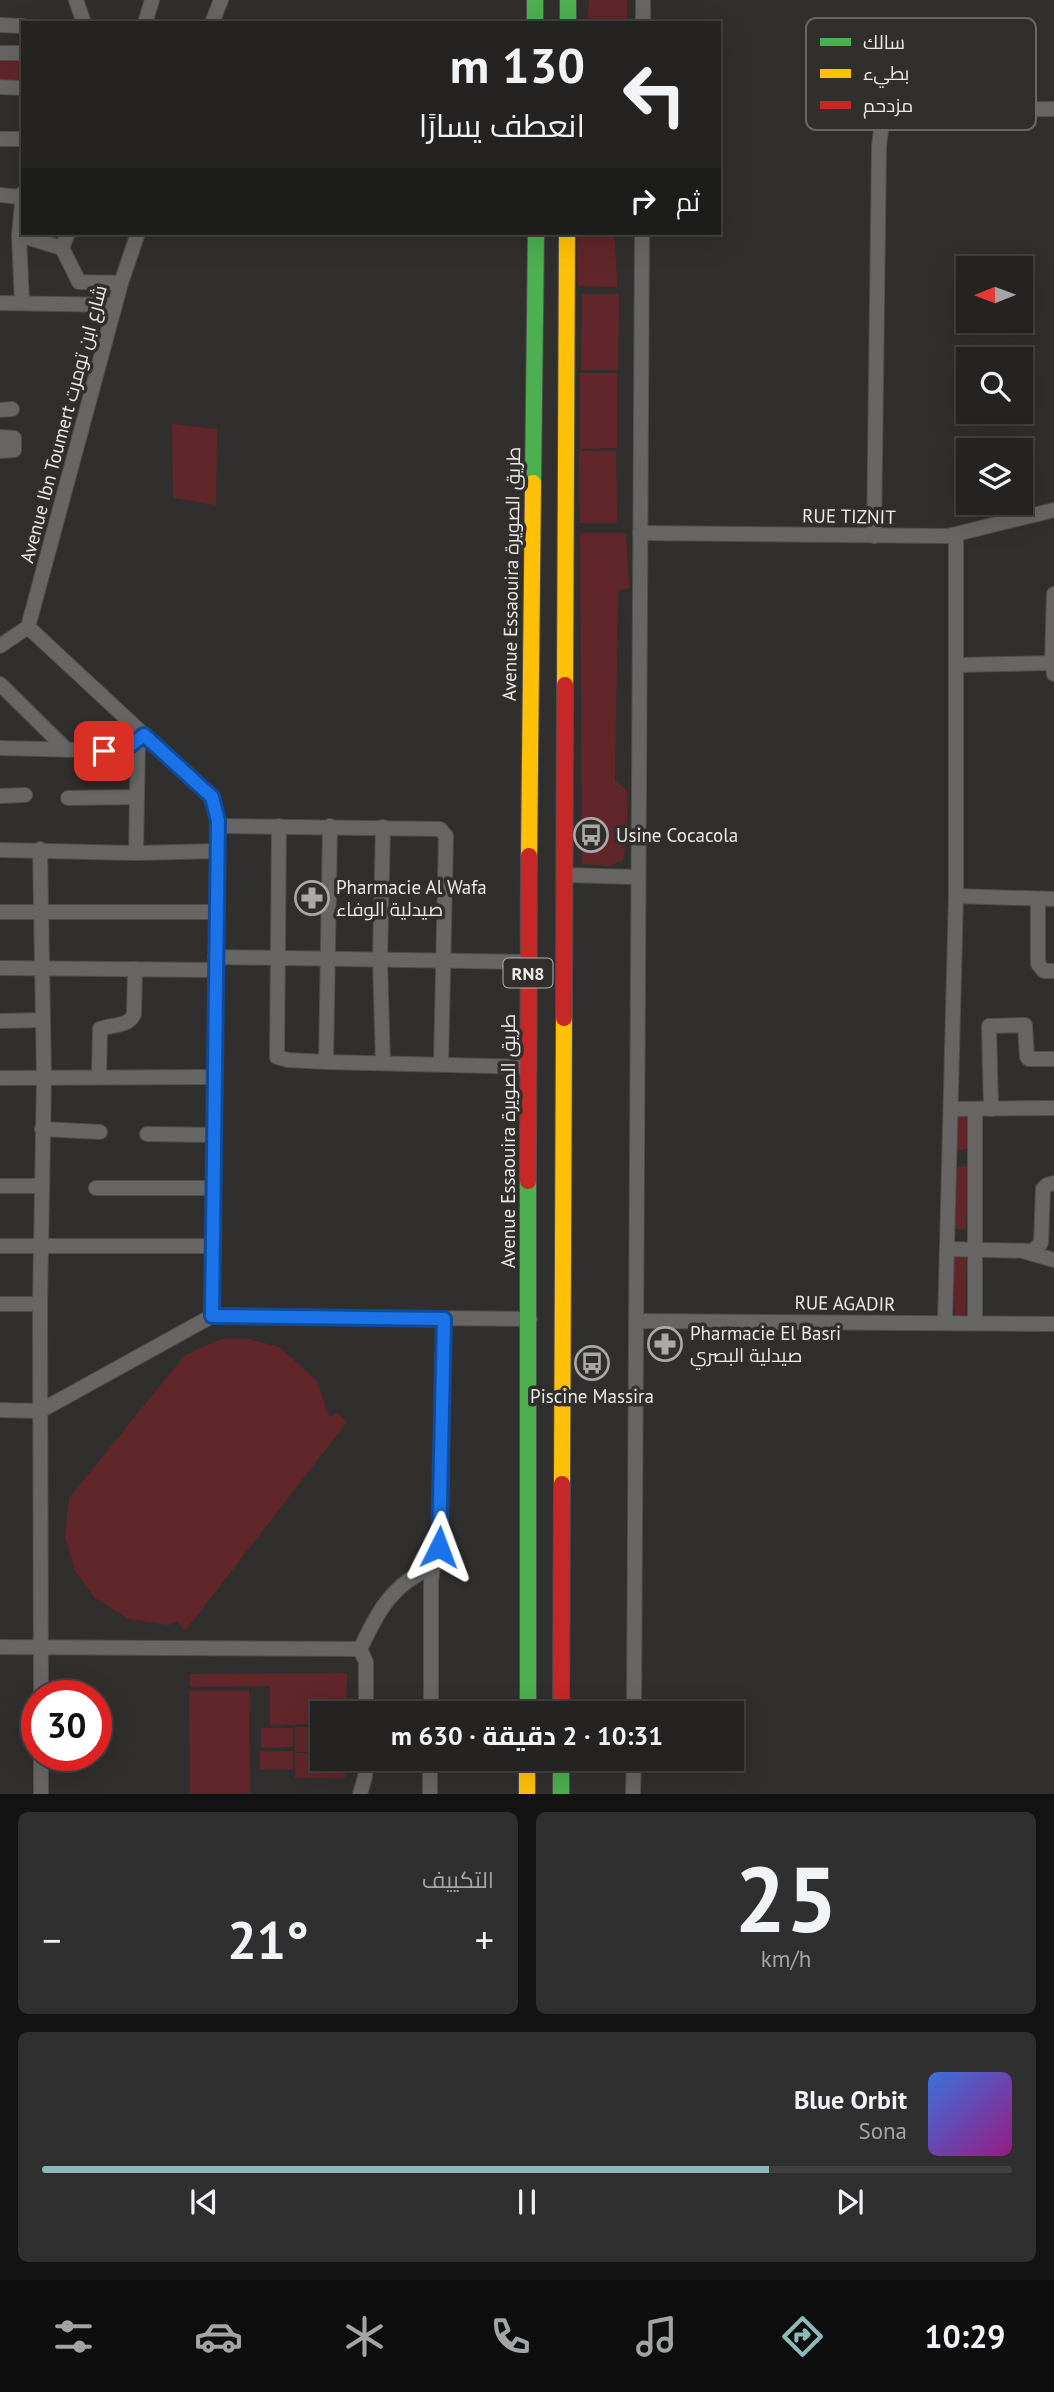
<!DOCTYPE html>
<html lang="ar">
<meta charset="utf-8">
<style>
body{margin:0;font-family:"PT Sans",Cairo,sans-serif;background:#302f2f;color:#f1f3f6;direction:rtl;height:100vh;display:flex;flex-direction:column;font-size:26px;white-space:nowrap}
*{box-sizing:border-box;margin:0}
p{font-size:23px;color:#a3a4a5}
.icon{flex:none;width:38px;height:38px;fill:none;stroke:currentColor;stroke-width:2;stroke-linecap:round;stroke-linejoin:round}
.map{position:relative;height:1794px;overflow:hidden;direction:ltr}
.sheet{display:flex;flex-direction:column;gap:18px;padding:18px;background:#141313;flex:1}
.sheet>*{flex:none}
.banner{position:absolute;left:21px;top:21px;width:700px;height:214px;border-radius:0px;box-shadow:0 7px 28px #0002,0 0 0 2px #414040;direction:rtl;background:#242322;color:#f1f3f6;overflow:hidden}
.needle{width:46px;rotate:269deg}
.controls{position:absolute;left:956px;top:256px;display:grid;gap:14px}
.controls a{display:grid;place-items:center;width:77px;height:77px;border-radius:0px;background:#242322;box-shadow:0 7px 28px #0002,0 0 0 2px #414040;font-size:35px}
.speed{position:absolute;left:21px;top:1680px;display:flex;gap:14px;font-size:35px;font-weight:700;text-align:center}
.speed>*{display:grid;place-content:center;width:91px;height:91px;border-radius:50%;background:#242322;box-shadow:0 7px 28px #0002,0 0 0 2px #414040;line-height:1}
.speed .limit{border:10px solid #d22;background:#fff;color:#111}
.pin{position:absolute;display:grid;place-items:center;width:60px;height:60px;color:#fff;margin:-30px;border-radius:14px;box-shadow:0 4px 10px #0006}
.me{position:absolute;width:77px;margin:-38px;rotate:3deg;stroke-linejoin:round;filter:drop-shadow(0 0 5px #0008)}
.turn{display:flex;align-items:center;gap:24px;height:147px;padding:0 21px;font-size:32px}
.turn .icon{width:91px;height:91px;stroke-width:2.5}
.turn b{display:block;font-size:49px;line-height:60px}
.then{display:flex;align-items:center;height:66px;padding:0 21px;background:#0003;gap:14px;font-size:26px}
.big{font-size:52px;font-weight:700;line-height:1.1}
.sheet .card{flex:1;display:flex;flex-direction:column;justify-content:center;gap:10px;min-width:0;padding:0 24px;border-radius:10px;background:#302f2f}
.sheet .dial{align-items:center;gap:0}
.dial b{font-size:91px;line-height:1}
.song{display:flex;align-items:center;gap:21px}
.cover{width:84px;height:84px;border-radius:10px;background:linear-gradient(135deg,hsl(220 70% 55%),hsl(310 70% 35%))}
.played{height:7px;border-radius:4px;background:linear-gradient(90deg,#8bbbb9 75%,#414040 75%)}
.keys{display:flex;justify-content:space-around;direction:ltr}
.heat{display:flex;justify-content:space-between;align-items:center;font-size:38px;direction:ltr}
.sheet .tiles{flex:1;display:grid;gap:18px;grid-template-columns:1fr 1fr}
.card:last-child{grid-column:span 2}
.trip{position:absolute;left:310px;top:1701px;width:434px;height:70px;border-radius:0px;background:#242322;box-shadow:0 7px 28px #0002,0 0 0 2px #414040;font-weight:700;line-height:70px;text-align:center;direction:rtl}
.tab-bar{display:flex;height:112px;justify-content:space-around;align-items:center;background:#0e0e0e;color:#a3a4a5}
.tab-bar .icon{width:49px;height:49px}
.tab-bar .active{color:#8bbbb9}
.tab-bar b{font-size:32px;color:#f1f3f6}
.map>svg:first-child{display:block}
</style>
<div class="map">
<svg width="1054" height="1794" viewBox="0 0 1054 1794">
<rect width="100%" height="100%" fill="#302f2d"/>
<g fill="#602629">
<path d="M589 0H627V23H587Z"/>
<path d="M0 55 23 56V84H0Z"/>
<path d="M577 233H615L617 287 578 286Z"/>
<path d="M582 294H619L618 370H581Z"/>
<path d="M580 373H617V448L580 449Z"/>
<path d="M172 424 217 429 216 505 173 498Z"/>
<path d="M579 451H616L617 523H580Z"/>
<path d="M580 533H626L629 588 618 591 615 781 628 791 627 835 623 860 609 866 582 864Z"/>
<path d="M957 1113 969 1117 970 1148 957 1151Z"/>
<path d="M969 1166 966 1229H954L956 1167Z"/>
<path d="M967 1254 965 1315 955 1318 953 1255Z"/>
<path d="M221 1339H248L280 1347 317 1381 329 1417 337 1413 347 1422 185 1631 177 1621 169 1625 128 1619 95 1598 75 1571 65 1537 69 1498 185 1355Z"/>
<path d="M347 1673 346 1713H322V1724L270 1725V1686L190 1687V1674Z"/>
<path d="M189 1691H249L250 1793H190Z"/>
<rect x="295" y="1727" width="27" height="25"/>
<path d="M261 1728H293V1747L261 1748Z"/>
<rect x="260" y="1751" width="33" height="18"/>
<path d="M295 1753H322V1759H347L346 1778H295Z"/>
</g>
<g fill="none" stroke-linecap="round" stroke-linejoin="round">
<g stroke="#4e4e4c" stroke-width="16">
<g id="street">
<path d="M76 0 84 23"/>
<path d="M145 23 152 0"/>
<path d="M212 23 221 0"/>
<path d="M643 23V0"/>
<path d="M0 25 23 26"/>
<path d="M0 53H23"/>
<path d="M0 87 23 88"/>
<path d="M0 139H23"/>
<path d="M0 195 21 197"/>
<path d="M19 235 62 248 68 233"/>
<path d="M62 248 79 282 121 283"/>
<path d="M0 303 115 305"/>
<path d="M22 303 19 235 23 193"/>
<path d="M0 410 12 409"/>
<path d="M0 437 14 438V450L0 451"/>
<path d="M640 533 948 536 1054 510"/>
<path d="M874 536 879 147C881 129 880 115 901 111L1054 109"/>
<path d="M1054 594 1052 663 1054 674"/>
<path d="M28 627 212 798 218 822 212 1316"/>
<path d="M28 627 121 283 138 233"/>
<path d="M0 646 28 627"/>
<path d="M958 665 1052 663"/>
<path d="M0 684 67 750"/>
<path d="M0 748 123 751 138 740"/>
<path d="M0 796 25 795"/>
<path d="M68 798 135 797"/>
<path d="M218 822 225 826 440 829 446 836 441 1064"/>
<path d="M279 826 277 1057 288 1060 326 1062 527 1067"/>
<path d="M383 827 380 960 383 1063"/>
<path d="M40 849 44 1078 40 1304 41 1696"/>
<path d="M0 850 136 853 218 851"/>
<path d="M136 853 138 740 142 737"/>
<path d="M564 875 637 877"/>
<path d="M956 896 1054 899"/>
<path d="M1038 899V964L1044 971H1054"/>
<path d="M0 912H216"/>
<path d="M215 957 528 962"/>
<path d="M0 968 215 970"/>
<path d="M0 1021 42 1020"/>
<path d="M326 1062 330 826"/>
<path d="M99 1077 100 1029C112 1024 129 1027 134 1014L135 969"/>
<path d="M0 1078 216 1077"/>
<path d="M951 1109 1054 1108"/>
<path d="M991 1109 989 1026 1025 1025 1027 1057 1029 1059H1054"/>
<path d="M42 1129 100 1132"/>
<path d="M147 1134 214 1135"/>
<path d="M0 1186H42"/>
<path d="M96 1188H213"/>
<path d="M0 1246H213"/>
<path d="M948 1249 1033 1251 1041 1243 1043 1189 1047 1185 1054 1183"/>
<path d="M1026 1252 1054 1260"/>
<path d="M0 1304H40"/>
<path d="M636 1321 1054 1324"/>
<path d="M945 1323 956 896V536"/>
<path d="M975 1323V1109"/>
<path d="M0 1410 40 1411 212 1316 530 1319"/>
<path d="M0 1647 360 1649"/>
<path d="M360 1649C380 1608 391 1586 433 1566"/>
<path d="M360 1649 366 1662V1713"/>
<path d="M431 1713V1581C433 1562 440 1544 441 1524L444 1319"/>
<path d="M634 1713 642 233"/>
<path d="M41 1755V1794"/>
<path d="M360 1794 365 1777 367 1759"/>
<path d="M430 1794V1759"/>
<path d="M633 1794 634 1759"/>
</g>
</g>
<g stroke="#4e4e4c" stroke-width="18">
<g id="fast">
<path d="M535 0V23"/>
<path d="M568 0V23"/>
<path d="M533 483 536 233"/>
<path d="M528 1713V1181"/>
<path d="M561 1759V1794"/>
</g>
</g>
<g stroke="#4e4e4c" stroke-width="18">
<g id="slow">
<path d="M565 685 567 233"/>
<path d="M529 856 533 483"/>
<path d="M562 1484 564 1018"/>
<path d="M527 1759V1794"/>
</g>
</g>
<g stroke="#4e4e4c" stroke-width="18">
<g id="jam">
<path d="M564 1018 565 685"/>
<path d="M528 1181 529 856"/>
<path d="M561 1713 562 1484"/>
</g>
</g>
<use href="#street" stroke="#676665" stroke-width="14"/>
<use href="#fast" stroke="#4caf50" stroke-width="16"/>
<use href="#slow" stroke="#ffc107" stroke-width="16"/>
<use href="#jam" stroke="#c62828" stroke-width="16"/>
</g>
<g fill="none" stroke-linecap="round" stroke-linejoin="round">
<g stroke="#114b97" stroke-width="18">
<path id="route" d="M104 751H123L144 735 212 797 218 821 212 1316 444 1319 439 1547"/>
</g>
<use href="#route" stroke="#1a73e8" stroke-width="12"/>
</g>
<defs>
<g id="bus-ring" transform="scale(1.75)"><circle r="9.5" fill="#312f2c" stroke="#aaa9a7" stroke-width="1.5"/><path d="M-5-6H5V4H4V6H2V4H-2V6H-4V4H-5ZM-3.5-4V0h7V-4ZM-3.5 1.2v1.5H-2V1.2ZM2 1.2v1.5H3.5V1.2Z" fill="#aaa9a7"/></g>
<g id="pharmacy-ring" transform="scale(1.75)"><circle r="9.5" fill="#312f2c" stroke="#aaa9a7" stroke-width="1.5"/><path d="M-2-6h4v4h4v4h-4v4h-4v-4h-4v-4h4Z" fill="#aaa9a7"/></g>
</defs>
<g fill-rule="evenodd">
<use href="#bus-ring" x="591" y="835"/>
<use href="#pharmacy-ring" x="312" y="898"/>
<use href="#pharmacy-ring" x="665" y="1344"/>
<use href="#bus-ring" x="592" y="1363"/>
</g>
<g text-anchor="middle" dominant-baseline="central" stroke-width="7" stroke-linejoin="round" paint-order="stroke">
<rect fill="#312f2c" stroke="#b3b2b0" stroke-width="2" x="503.5" y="958.5" width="49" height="29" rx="5"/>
<g font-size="18" font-weight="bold" fill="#ebeae8">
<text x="528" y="973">RN8</text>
</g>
<g font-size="19" fill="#ebeae8" stroke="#312f2c">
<text transform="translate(63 424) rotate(-75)">Avenue Ibn Toumert شارع ابن تومرت</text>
<text transform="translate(849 516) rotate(1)">RUE TIZNIT</text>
<text transform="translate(511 574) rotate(-89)">Avenue Essaouira طريق الصويرة</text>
<text transform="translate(508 1141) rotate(-90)">Avenue Essaouira طريق الصويرة</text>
<text transform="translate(845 1303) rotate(1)">RUE AGADIR</text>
</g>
<g font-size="19" fill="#ebeae8" stroke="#312f2c" text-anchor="start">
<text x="616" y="835">Usine Cocacola</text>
<text x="336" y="887">Pharmacie Al Wafa<tspan x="336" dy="22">صيدلية الوفاء</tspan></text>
<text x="690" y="1333">Pharmacie El Basri<tspan x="690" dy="22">صيدلية البصري</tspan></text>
<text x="592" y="1396" text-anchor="middle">Piscine Massira</text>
</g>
</g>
<rect x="806" y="18" width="230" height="112" rx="10" fill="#312f2c" stroke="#696764" stroke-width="2"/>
<rect x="820" y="38" width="31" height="8" fill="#4caf50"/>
<rect x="820" y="69" width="31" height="9" fill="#ffc107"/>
<rect x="820" y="101" width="31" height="8" fill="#c62828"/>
<g font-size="19" fill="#ebeae8">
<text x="863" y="49">سالك</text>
<text x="863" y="80">بطيء</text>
<text x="863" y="112">مزدحم</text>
</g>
</svg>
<div class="controls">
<a><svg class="needle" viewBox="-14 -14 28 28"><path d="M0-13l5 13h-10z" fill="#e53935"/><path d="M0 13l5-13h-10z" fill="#a3a4a5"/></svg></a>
<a><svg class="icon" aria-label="search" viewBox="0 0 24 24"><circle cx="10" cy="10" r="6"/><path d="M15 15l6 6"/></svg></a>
<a><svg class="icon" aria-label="layers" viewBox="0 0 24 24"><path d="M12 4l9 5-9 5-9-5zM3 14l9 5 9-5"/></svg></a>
</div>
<div class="speed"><div class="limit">30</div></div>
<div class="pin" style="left:104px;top:751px;background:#d93025"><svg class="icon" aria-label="arrive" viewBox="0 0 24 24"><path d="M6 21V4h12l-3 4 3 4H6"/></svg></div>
<svg class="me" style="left:439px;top:1547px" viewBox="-20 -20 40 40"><path d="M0-17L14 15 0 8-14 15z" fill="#1a73e8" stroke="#fff" stroke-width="4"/></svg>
<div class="trip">10:31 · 2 دقيقة · 630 m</div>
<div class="banner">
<div class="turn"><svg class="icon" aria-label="left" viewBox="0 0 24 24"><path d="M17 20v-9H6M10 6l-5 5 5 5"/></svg><div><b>130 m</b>انعطف يسارًا</div></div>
<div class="then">ثم<svg class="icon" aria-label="right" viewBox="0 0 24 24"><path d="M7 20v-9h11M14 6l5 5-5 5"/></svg></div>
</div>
</div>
<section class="sheet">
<div class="tiles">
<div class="card dial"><b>25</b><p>km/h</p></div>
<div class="card"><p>التكييف</p>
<div class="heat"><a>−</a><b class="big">21°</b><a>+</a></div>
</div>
<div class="card">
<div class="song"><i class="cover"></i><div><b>Blue Orbit</b><p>Sona</p></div></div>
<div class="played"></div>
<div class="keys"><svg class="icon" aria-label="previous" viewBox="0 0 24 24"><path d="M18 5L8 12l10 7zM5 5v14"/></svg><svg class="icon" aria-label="pause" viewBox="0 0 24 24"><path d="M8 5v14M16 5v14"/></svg><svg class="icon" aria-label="next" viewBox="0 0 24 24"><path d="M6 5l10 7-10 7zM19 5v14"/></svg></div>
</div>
</div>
</section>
<nav class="tab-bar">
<b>10:29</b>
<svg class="icon active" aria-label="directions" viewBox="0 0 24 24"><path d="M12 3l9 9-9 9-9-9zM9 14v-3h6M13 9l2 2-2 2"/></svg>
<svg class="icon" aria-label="music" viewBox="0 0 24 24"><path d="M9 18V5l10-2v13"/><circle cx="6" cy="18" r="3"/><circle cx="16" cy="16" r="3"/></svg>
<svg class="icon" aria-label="phone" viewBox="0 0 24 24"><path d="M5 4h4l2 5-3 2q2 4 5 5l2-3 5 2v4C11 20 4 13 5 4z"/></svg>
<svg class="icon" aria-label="climate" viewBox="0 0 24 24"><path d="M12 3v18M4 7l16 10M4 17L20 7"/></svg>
<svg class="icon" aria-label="car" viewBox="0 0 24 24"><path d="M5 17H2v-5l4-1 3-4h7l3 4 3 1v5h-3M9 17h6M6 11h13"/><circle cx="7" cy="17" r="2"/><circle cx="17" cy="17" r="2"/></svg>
<svg class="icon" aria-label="filters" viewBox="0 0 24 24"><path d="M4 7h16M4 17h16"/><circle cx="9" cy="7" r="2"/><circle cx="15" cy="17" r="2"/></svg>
</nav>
